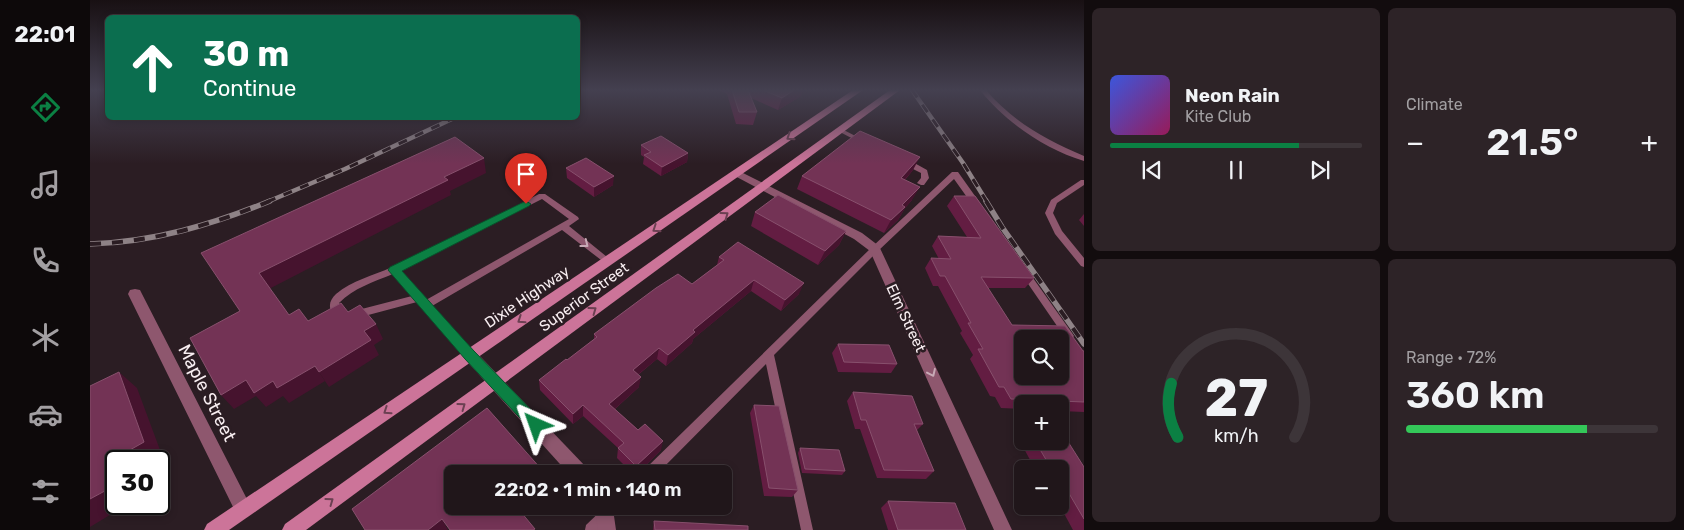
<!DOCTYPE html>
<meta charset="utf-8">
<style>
body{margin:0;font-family:Rubik,sans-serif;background:#2d2327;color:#f1f3f6;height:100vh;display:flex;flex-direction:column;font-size:19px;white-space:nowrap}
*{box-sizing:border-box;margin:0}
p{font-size:16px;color:#a29fa2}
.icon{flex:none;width:28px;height:28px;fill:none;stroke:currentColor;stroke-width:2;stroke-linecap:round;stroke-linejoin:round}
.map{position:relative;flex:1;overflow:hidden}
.details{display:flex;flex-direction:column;gap:8px;padding:8px;background:#120c0e;width:600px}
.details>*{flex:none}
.hud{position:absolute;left:15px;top:15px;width:475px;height:105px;border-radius:8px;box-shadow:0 2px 8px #0003,0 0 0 1px #3d3539;background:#0b6e4f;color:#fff;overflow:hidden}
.fabs{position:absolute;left:924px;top:330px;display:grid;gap:10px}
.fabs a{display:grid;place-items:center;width:55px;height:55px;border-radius:8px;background:#20161a;box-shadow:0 2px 8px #0003,0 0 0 1px #3d3539;font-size:25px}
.speed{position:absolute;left:15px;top:450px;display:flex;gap:10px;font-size:25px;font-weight:700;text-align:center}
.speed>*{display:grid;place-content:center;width:65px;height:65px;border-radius:50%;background:#20161a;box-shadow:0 2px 8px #0003,0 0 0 1px #3d3539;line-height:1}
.speed .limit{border:2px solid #111;border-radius:8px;background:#fff;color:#111}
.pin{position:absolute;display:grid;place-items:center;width:42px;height:42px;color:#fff;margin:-51px -21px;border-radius:50% 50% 50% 0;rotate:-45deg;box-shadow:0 0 5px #0007}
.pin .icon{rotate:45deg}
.me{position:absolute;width:55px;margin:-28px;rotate:317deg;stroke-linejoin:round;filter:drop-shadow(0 0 4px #0008)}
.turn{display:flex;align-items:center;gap:18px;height:105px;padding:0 15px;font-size:22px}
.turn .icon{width:65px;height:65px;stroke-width:2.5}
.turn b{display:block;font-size:35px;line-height:42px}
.big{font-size:38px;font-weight:600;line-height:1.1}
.details .tile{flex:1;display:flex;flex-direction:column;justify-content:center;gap:8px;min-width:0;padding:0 18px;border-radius:8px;background:#2d2327}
.details .dial{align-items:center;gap:0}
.dial svg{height:130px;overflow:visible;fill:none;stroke:#3d3539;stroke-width:7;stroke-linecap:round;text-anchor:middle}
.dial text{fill:#f1f3f6;stroke:none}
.song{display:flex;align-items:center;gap:15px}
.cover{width:60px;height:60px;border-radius:8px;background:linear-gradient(135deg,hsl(230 70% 55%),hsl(330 70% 35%))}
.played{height:5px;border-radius:2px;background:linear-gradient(90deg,#0b8043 75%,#3d3539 75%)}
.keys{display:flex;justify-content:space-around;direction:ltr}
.heat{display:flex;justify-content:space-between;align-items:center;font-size:28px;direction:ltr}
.charge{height:8px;border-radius:4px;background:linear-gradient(90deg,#34c759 72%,#3d3539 0)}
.details .tiles{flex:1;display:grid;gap:8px;grid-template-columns:repeat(2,1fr)}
.trip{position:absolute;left:354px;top:465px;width:288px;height:50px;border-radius:8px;background:#20161a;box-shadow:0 2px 8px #0003,0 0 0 1px #3d3539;font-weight:600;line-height:50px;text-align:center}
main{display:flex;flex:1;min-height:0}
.tab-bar{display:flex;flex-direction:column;width:90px;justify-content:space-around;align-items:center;background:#0d090a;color:#a29fa2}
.tab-bar .icon{width:35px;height:35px}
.tab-bar .current{color:#0b8043}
.tab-bar b{font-size:22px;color:#f1f3f6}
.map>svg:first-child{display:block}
</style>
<main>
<nav class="tab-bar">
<b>22:01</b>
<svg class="icon current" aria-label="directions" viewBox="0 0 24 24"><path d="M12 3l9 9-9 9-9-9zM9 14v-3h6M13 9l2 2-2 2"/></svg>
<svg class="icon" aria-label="music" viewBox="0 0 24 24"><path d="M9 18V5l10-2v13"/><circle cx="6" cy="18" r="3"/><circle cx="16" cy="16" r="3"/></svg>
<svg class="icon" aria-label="phone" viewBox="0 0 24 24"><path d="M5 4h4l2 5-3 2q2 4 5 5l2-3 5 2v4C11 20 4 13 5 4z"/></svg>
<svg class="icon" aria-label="climate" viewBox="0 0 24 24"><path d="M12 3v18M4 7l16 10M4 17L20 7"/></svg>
<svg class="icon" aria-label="car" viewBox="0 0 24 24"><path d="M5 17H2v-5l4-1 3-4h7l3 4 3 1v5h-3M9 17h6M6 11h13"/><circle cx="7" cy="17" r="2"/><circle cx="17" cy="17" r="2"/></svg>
<svg class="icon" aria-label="filters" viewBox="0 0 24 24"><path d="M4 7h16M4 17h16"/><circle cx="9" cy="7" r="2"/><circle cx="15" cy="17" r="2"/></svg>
</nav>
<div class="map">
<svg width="994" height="530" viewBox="0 0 994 530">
<rect width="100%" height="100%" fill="#2b1d23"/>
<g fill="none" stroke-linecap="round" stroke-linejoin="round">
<g fill="#8e576e" fill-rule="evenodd">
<path d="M890 90H896C923 122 957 140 994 156V161C955 149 915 122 890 90Z"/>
<path d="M750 128 775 141 776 142 773 144 771 143 748 131V129Z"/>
<path d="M813 160H819L837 170 839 178 834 185H831L827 183 831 178V173L813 164Z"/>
<path d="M862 172H868L890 203 891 205 890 207H884L864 179 788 251 684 355 723 530H711L676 364 567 474H552L554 470 782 247Z"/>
<path d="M991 180H994V185L967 203 963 213 972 231 994 258V267L991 266 965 234 955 213 961 200Z"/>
<path d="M449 194H455L488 217 489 219 479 226 522 261 521 263H515L472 230 342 306 384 352 385 355 384 358 380 359 376 358 327 302 267 318 264 317 262 314 264 311 322 296 303 274C283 282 264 288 249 303V309L254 310 256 313 254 316 251 317 242 314C238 305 240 300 246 294 262 280 283 276 302 267 351 245 400 219 449 194ZM452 199 479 219 336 300 310 271Z"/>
<path d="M935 270 938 271 982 333 984 336 982 339 979 340 976 339 932 275 931 273Z"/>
<path d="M516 506H531L529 510 510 530H495L496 525Z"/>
</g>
<g fill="#8e576e" fill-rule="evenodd">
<path d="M647 170 772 233 789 246 922 530H904L780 251 764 239 643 175 642 173Z"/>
<path d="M45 289 50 290 52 294 159 503 162 509 159 515 153 518 147 515 38 294 40 290Z"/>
<path d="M380 349 385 351 497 468 499 474H479L375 359 373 355 375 351Z"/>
<path d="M501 506H520L524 516 526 530H508L506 517Z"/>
</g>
<g fill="#cc7499" fill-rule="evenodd">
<path d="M763 90H773L139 530H114L117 524Z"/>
<path d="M800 90H810L216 530H192L195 524Z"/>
</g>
<g stroke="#8e8286" stroke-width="4.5">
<g id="rail-far1">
<path d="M822 90 873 163 897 202"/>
<path d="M177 202 255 169 364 118"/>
</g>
</g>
<g stroke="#8e8286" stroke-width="5.5">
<g id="rail">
<path d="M896 201 912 227 994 344"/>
<path d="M0 244C64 242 121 225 180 201"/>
</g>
</g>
<use href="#rail-far1" stroke="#2b1d23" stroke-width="3" stroke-dasharray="9" stroke-linecap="butt"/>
<use href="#rail" stroke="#2b1d23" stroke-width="4" stroke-dasharray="11" stroke-linecap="butt"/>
</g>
<g fill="#631d42">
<path d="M628 90H713L711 96 688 110 661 98 667 112 663 125 646 124 637 94Z"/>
<path d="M551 145 598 153 597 162 571 176 553 164 554 157 551 155Z"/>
<path d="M476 168 523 185 504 197 477 178Z"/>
<path d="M823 170 815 180 822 200 815 208 808 220 794 233 707 189 712 176Z"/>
<path d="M864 196 944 278 935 288H897L922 325 994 351V412L970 411V404H932V409L911 408 905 397 900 396 880 359 883 355 870 333 872 331 848 286H843L835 268 841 258 849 259 842 246 848 236 877 237 857 206Z"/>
<path d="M665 212 756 231 749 245 728 265 661 226Z"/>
<path d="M994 214V226L989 220Z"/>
<path d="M629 257 709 294 691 311 661 291 603 339 602 343 576 366 567 359 548 375 549 387 525 409 571 450 547 474H543L527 458 528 448 493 416 483 424 450 390 449 380 477 360 504 339V334L602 284 627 265Z"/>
<path d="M748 344 807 364 801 373 748 372 742 353Z"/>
<path d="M763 392 833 424 827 430 844 471 836 479 787 478 770 429H765L757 401Z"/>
<path d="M664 405 708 490 702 497 674 496 660 413Z"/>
<path d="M937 441H970L994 467V530H983L970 506V469H945L932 445Z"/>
<path d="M710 448 755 471 752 475 712 473 708 453Z"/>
<path d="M798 501 876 530H798L791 508Z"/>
<path d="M564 521 658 530H563Z"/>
</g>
<g fill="#46132e">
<path d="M704 90H713L711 96 688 110 692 98Z"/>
<path d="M598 153 597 162 571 176 572 167Z"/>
<path d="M830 157 823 170 804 192 811 178Z"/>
<path d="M394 158 396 173 360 191 361 195 179 289 169 273 354 177Z"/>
<path d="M524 176 523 185 504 197V187Z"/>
<path d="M830 187 822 200 815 208 808 220 794 233 801 220 812 205Z"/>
<path d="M756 231 749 245 728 265 735 251Z"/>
<path d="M664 280 661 291 603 339 602 343 576 366 578 355 603 330Z"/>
<path d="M714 283 709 294 691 311 695 300Z"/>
<path d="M286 324 293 339 284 345 289 355 239 387 229 372 274 331Z"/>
<path d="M569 348 567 359 541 380 543 370Z"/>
<path d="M225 366 235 381 199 403 193 396 176 407 166 396 144 409 131 395 156 380 183 381Z"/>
<path d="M29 372 47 388 73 458 67 461H26V504H38L0 527V499L17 463Z"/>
<path d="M551 377 549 387 519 414V404Z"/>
<path d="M493 405V416L483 424V414Z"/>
<path d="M573 441 571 450 547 474H545L546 466Z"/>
<path d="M452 470 453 474H448Z"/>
<path d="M352 519 358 530H338Z"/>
</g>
<g fill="#733355" stroke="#88506d" fill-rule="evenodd">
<path d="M642 90H658L667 112H649Z"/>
<path d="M673 90H704L692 98Z"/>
<path d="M770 131 830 157 811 178 830 187 812 205 815 207 801 220 712 176Z"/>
<path d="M571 136 598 153 572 167 554 155 561 152 551 145Z"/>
<path d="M365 137 394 158 354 177 358 180 169 273 199 315 209 309 218 321 251 303 258 312 270 305 286 324 274 331 281 340 229 372 225 366 187 388 183 381 164 393 156 380 131 395 100 338 150 311 111 253Z"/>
<path d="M496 158 524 176 504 187 476 168Z"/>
<path d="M688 195 756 231 735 251 665 212Z"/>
<path d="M864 196H885L944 278 891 277 922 325 975 326 993 351H994V402L921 399 914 387H909L888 349H893L878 323H881L855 276H850L841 258 861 259 848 236 891 238ZM932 339H970V376H932Z"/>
<path d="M648 242 714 283 695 300 664 280 603 330 605 332 578 355 569 348 543 370 551 377 519 404 548 430 555 424 573 441 546 466 528 448 534 443 493 405 483 414 449 380 476 359 477 360 507 337 504 334 566 288 588 274 602 284 634 260 629 257Z"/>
<path d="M748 344 799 345 807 364 754 362Z"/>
<path d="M29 372 54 442 17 463 24 486 0 499V386Z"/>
<path d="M763 392 822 396 833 424H824L844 471 794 470 776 420H771Z"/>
<path d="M664 405 689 406 708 490 679 488Z"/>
<path d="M397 408 452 470 448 474H362V506H426L445 529 443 530H360L352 519 338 530H275L262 509Z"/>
<path d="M970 437H975L994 467V519L970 478V469H965L961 463H958L945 441H970Z"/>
<path d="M710 448 749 450 755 471 715 469Z"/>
<path d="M798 501 865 503 876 530H808Z"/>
<path d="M564 521 658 526V530H565Z"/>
</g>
<defs><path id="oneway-chevron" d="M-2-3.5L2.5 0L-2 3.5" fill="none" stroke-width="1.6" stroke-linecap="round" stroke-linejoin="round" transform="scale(1.25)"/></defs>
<g stroke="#6b4052">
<use href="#oneway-chevron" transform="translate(700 137) rotate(146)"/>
<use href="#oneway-chevron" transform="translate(635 215) rotate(-36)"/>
<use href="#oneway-chevron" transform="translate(566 229) rotate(146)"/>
<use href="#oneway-chevron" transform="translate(503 310) rotate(-36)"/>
<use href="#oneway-chevron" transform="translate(431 320) rotate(146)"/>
<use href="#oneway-chevron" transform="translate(372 406) rotate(-36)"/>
<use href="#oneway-chevron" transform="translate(297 411) rotate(146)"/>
<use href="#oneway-chevron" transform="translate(240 501) rotate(-36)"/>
</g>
<g stroke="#c8aab6">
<use href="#oneway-chevron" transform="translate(495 244) rotate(38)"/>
<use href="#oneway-chevron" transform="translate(842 373) rotate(65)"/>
</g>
<linearGradient id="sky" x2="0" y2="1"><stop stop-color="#181013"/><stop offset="0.55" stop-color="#444050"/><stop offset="1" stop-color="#444050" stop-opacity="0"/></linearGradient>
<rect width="994" height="164" fill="url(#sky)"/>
<path fill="#0b8043" stroke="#07532c" d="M436 201 441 204 439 206 312 271 384 351 451 420 453 425 451 430 446 431 441 430 375 359 298 270 300 267Z"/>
<g text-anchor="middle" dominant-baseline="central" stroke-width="5" stroke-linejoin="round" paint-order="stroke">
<g font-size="15" fill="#f8eef1" stroke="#2b1d23">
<text transform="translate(437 297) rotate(-34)">Dixie Highway</text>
<text transform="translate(494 297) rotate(-36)">Superior Street</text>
<text transform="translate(816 318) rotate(65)">Elm Street</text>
</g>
<g font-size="18" fill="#f8eef1" stroke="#2b1d23">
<text transform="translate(117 393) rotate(63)">Maple Street</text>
</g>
</g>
</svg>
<div class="fabs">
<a><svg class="icon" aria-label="search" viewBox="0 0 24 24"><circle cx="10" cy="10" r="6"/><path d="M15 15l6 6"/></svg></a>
<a>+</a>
<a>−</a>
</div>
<div class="speed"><div class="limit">30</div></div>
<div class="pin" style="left:436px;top:204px;background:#d93025"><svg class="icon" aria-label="arrive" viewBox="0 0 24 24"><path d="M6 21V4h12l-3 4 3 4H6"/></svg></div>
<svg class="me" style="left:446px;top:425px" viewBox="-20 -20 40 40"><path d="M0-17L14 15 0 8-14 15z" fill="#0b8043" stroke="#fff" stroke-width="4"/></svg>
<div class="trip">22:02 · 1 min · 140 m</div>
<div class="hud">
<div class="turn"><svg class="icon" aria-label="ahead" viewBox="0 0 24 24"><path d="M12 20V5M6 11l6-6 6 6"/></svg><div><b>30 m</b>Continue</div></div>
</div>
</div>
<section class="details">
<div class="tiles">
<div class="tile">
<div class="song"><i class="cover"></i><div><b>Neon Rain</b><p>Kite Club</p></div></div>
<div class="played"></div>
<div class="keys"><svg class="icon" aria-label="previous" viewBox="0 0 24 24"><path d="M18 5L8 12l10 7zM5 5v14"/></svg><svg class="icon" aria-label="pause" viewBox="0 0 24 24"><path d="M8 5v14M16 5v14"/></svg><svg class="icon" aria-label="next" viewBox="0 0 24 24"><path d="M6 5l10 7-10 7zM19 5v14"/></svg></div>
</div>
<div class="tile"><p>Climate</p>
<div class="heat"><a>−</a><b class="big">21.5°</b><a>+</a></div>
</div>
<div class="tile dial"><svg viewBox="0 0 100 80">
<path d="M14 69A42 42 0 1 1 86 69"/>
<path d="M14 69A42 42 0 0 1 10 36" stroke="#0b8043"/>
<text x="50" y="56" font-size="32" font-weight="700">27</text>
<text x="50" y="72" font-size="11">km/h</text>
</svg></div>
<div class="tile"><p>Range · 72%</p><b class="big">360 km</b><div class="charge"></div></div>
</div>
</section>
</main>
